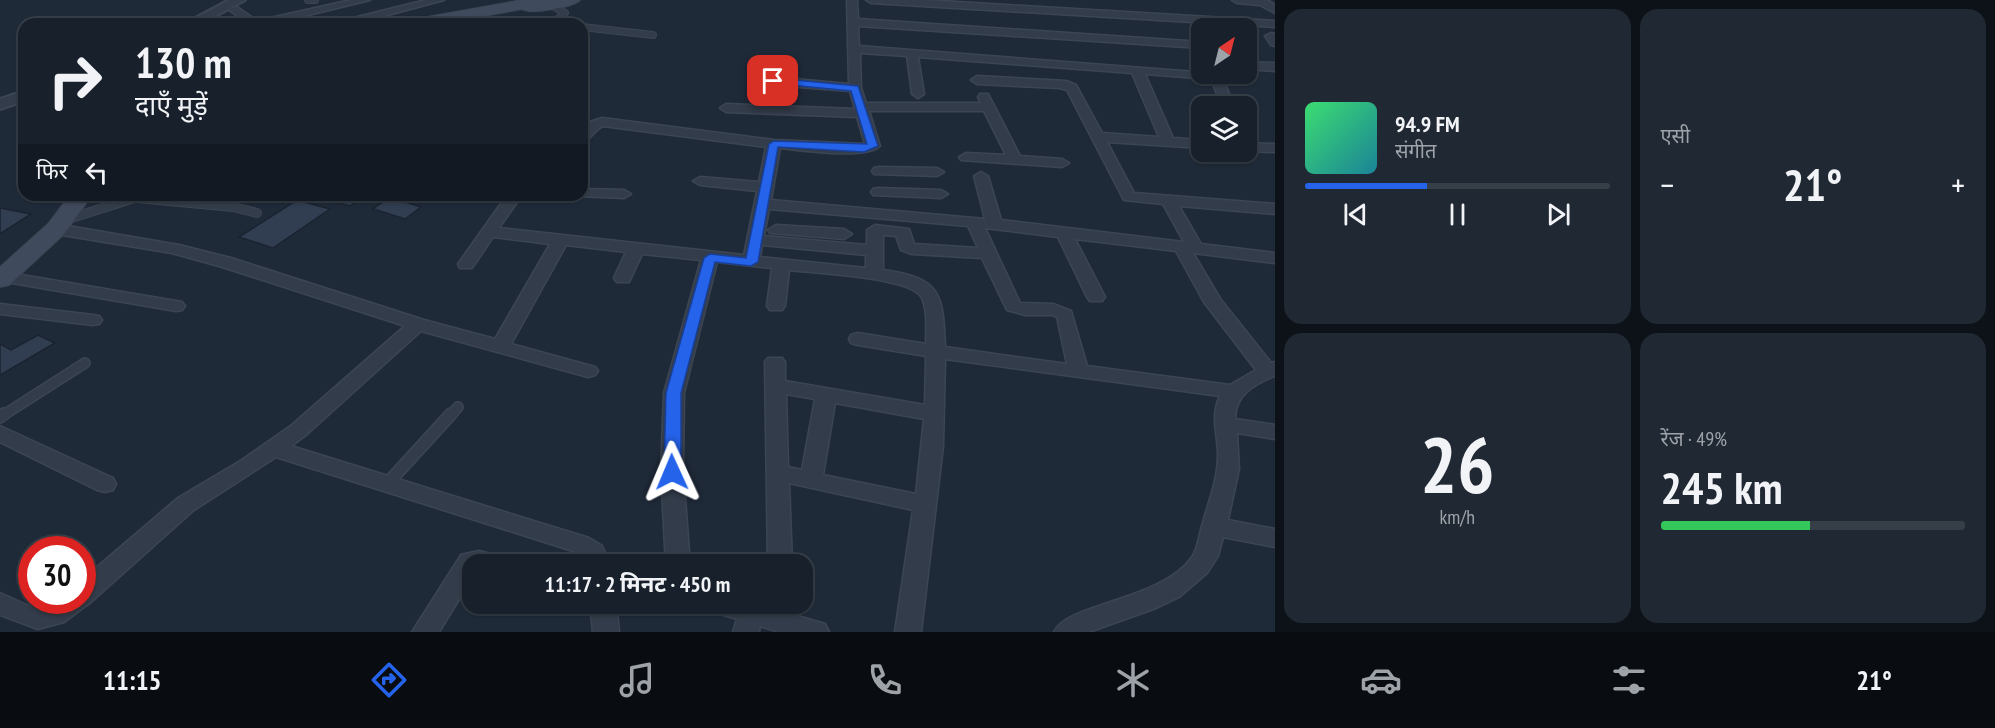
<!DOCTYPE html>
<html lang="hi">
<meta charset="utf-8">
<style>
body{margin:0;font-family:"PT Sans Narrow","Noto Sans Devanagari",sans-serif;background:#202833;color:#f1f3f6;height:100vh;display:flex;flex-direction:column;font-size:22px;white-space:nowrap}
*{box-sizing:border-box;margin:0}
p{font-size:20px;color:#9ea3a9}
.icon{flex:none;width:33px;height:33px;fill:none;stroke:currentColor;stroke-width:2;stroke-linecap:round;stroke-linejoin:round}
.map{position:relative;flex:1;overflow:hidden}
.sheet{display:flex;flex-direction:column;gap:9px;padding:9px;background:#0d1218;width:720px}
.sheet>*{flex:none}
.banner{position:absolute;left:18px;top:18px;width:570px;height:183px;border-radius:18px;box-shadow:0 2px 4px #0004,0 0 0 2px #363e47;background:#17202b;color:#f1f3f6;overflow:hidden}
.needle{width:39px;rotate:35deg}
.controls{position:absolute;left:1191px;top:18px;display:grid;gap:12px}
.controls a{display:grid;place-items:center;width:66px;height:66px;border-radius:12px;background:#17202b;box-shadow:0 2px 4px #0004,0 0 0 2px #363e47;font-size:30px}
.speed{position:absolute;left:18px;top:536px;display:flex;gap:12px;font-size:30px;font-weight:700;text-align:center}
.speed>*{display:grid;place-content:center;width:78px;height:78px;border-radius:50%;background:#17202b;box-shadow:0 2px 4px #0004,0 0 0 2px #363e47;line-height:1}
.speed .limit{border:9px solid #d22;background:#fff;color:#111}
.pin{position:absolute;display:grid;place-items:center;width:51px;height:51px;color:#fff;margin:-26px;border-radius:12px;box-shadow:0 3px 9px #0006}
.me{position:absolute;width:66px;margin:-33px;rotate:359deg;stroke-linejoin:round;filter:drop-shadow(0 0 4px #0008)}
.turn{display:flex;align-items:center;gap:21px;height:126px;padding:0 18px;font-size:27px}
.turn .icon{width:78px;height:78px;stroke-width:2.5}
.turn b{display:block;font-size:42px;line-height:51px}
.then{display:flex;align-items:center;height:57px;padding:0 18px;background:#0003;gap:12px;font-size:22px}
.big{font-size:45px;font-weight:700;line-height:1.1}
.sheet .tile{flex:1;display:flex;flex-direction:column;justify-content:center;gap:9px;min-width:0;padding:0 21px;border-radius:18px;background:#202833}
.sheet .dial{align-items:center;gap:0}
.dial b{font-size:78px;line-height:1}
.song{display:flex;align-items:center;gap:18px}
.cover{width:72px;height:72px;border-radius:9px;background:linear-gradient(135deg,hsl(140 70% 55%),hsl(190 70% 35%))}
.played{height:6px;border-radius:3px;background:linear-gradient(90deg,#2563eb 40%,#363e47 40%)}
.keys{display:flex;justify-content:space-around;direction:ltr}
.heat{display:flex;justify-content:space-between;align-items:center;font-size:33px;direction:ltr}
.charge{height:9px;border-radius:4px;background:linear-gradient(90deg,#34c759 49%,#363e47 0)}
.sheet .tiles{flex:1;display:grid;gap:9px;grid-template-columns:repeat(2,1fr)}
.trip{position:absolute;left:462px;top:554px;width:351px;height:60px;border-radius:18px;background:#17202b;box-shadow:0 2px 4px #0004,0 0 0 2px #363e47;font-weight:700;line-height:60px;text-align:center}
.tabs{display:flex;height:96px;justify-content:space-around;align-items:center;background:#090d11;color:#9ea3a9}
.tabs .icon{width:42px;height:42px}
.tabs .selected{color:#2563eb}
.tabs b{font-size:27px;color:#f1f3f6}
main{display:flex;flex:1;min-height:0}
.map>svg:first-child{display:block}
</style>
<main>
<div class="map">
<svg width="1275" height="632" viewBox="0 0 1275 632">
<rect width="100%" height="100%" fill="#1f2a39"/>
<g fill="#313d50" stroke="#1a2330" stroke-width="1.5">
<path d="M355 195 362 197 350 206 312 196Z"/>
<path d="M390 197 421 207 405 219 373 209Z"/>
<path d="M297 200 330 209 273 248 239 237Z"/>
<path d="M0 208 31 214 0 234Z"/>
<path d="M38 335 55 343 0 375V344L11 350Z"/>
</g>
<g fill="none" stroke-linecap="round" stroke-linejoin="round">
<g stroke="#3c4553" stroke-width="8">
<g id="service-far3">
<path d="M308 0H315"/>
<path d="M550 4 565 13 554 22 556 24"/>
<path d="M582 27 653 35"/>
</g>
</g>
<g stroke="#3c4553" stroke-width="10">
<g id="service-far2">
<path d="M136 198 233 207 257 213"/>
<path d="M65 220 141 196"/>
</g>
</g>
<g stroke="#3c4553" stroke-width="12">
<g id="service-far1">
<path d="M2 416 85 363"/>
<path d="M450 416 458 407"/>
</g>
</g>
<g stroke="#3c4553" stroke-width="14">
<g id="service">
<path d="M0 417 4 414"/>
<path d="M387 484 451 414"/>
</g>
</g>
<g stroke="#3c4553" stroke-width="3">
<g id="minor">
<path d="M351 0H370L271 24H248L228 9 237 7 257 21Z"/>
<path d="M426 0H444L354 24H336L337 22Z"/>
<path d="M847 0H857L858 19 1202 42V48L858 26 859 46 1221 74 1234 106H1222L1211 79 1145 74 1173 138 1202 140V148L1107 142 1134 193 1275 204V214L1179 206 1201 244 1275 253V263L1193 253 1221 300 1271 363 1275 362V376C1254 384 1235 395 1235 419L1275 425V439L1237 433 1239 469 1228 520 1275 529V547L1223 537 1218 556 1207 573 1179 597 1156 608 1089 632H1054C1069 602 1161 601 1192 557 1198 548 1199 536 1202 526 1208 503 1218 480 1218 455 1218 435 1210 416 1220 396L945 359 943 446 921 632H895L913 510 789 483 792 564H768L765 362 768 358H782L785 362V381L925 405 926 356 858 345 851 343 849 339 851 335 858 333 926 344C926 331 928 311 922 298 912 277 813 273 789 270L785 306 782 310H770L767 306 772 268 717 262 684 393 683 472 690 564H666L661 472 664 393 701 260 642 254 629 282H617L614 278 626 252 566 245 511 344 595 367 598 371 595 375 588 377 421 331 306 435 291 446 589 538 602 546 610 564H586L584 558 573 551 276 457 194 510 91 602 64 622 38 629 0 615V593L31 607 38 608 46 607 57 600H82V580L178 498 242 460 292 425 405 326 219 266 172 253 56 234 50 232 48 229 50 226 56 224 179 245 231 258 424 320 495 339 550 244 493 237 472 268H460L458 264 507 195H522L499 228 744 255 757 191 700 185 693 181 700 177 759 182 766 147 603 126C594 130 591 140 582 142V129L587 123 602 118 774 140 865 144 857 117 726 112 720 108 726 104 855 109 850 91 773 85 767 81 773 77 849 84ZM860 53 907 56 912 94 918 98 924 94 918 57 1132 73 1159 137 1102 133 1076 85 1066 81 977 76 971 80 977 84 1060 88 1067 90 1124 200 1163 204 1184 242 1001 220 988 176 981 172 974 176 985 219 771 200 780 148C801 150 866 160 880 146L869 111H984L1006 155 966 153 959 157 961 160 1062 167 1069 163 1062 159 1020 156 988 94H980L978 97 981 103H866L861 88ZM769 209 968 226 978 248 914 244 909 229 875 225 867 230V245L764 236ZM985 228 1058 237 1087 297 1090 301H1102L1105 297 1075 239 1176 251 1204 302 1256 370 1230 385 1087 366 1071 311 1053 304 1020 303ZM883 235 896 236 901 250 912 254 982 258 1007 310 1025 315H1052L1057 317 1067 364 945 347C943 293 941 278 883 270ZM762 245 866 255V268L760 257ZM786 394 815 399 802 470 788 467ZM835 403 924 419 916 494 823 475Z"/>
<path d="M866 0H923L1275 21V27L871 3Z"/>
<path d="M1232 0H1267L1275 5V13L1260 5 1237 3Z"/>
<path d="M1271 33 1275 34V46L1271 45 1265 36Z"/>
<path d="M1246 62 1275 63V71L1246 69Z"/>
<path d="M1246 143 1275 144V152L1246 151Z"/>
<path d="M879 167 937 168 944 172 937 176 874 174 872 171 874 168Z"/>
<path d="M878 188 941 190 948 194 941 198 873 195 871 192 873 189Z"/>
<path d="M582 189 624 190 631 194 624 198 577 196 582 195Z"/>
<path d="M776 225 844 229 852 234 844 239 770 233 768 230Z"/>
<path d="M4 272 176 301 182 302 185 306 182 310 176 311 0 281V273Z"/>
<path d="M0 304 93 315 99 316 102 320 99 324 93 325 0 314Z"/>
<path d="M0 426 113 478 116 484 113 490 105 492 97 490 0 442Z"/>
<path d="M479 551 502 557 505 564H472V578L439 632H412L461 555Z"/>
<path d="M590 603H616L619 632H593Z"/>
<path d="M703 603H752L769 608 768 603H794V615L825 624 829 632H779L760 626 759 632H733L737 619 707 610Z"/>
</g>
</g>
<g stroke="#3c4553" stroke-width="4">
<g id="tertiary">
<path d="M229 0H245L201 24H184Z"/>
<path d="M24 91V101L0 109V99Z"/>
</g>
</g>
<g stroke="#3c4553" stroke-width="2">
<g id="secondary">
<path d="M522 0H580C573 7 530 15 522 9L440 24H408L416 19Z"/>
<path d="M70 195H92L64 234 9 285 0 287V267L48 224Z"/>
</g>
</g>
<use href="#service-far3" stroke="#333c4a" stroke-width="6"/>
<use href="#service-far2" stroke="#333c4a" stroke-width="8"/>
<use href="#service-far1" stroke="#333c4a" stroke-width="9"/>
<use href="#service" stroke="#333c4a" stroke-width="11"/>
<use href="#minor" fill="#333c4a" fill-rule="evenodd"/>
<use href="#tertiary" fill="#333c4a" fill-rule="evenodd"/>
<use href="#secondary" fill="#404a5d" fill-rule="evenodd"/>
</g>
<path fill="#2563eb" stroke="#184099" stroke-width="1.5" d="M773 78 858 86 878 146 864 152 778 147 758 262 751 266 715 262 681 393V472L678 476H666L664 472 666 393 704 258 710 254 746 258 769 144 774 141 867 144 851 91 770 83V79Z"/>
</svg>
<div class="controls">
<a><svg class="needle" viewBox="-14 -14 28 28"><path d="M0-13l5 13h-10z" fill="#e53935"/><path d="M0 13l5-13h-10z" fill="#9ea3a9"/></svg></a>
<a><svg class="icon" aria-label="layers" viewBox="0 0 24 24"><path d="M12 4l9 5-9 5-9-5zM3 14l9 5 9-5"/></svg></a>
</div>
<div class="speed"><div class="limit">30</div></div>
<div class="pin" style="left:773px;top:81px;background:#d93025"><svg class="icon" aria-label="arrive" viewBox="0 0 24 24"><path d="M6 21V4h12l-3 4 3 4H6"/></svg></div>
<svg class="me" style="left:672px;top:472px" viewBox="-20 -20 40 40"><path d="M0-17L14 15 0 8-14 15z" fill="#2563eb" stroke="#fff" stroke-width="4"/></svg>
<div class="trip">11:17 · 2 मिनट · 450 m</div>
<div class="banner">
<div class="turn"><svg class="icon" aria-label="right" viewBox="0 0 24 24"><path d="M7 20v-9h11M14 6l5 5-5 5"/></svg><div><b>130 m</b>दाएँ मुड़ें</div></div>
<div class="then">फिर<svg class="icon" aria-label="left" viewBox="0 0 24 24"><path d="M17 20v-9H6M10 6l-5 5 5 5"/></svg></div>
</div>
</div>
<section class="sheet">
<div class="tiles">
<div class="tile">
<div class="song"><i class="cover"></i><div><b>94.9 FM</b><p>संगीत</p></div></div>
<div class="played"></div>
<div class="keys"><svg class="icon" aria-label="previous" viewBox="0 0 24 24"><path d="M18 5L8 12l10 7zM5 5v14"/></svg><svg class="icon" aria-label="pause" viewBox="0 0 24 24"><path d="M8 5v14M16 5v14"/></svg><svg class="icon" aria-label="next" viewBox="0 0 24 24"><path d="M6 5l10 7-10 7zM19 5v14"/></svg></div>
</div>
<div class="tile"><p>एसी</p>
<div class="heat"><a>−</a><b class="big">21°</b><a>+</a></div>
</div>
<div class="tile dial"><b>26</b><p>km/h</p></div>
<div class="tile"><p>रेंज · 49%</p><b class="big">245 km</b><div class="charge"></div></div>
</div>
</section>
</main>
<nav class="tabs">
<b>11:15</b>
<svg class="icon selected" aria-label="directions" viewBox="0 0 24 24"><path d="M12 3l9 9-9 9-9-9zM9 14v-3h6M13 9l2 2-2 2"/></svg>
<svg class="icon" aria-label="music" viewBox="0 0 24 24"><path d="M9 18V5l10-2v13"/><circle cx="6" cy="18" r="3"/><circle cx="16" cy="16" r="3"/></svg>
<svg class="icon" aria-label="phone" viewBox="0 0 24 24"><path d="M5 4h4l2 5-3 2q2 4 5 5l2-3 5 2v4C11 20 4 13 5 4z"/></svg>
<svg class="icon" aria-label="climate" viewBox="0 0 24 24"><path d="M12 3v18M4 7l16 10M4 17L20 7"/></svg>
<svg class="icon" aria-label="car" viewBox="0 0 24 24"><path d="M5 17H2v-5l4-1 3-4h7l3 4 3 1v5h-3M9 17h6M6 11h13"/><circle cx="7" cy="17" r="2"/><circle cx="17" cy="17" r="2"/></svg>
<svg class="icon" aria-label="filters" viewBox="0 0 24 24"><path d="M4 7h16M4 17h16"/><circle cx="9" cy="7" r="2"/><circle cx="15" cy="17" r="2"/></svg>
<b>21°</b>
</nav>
